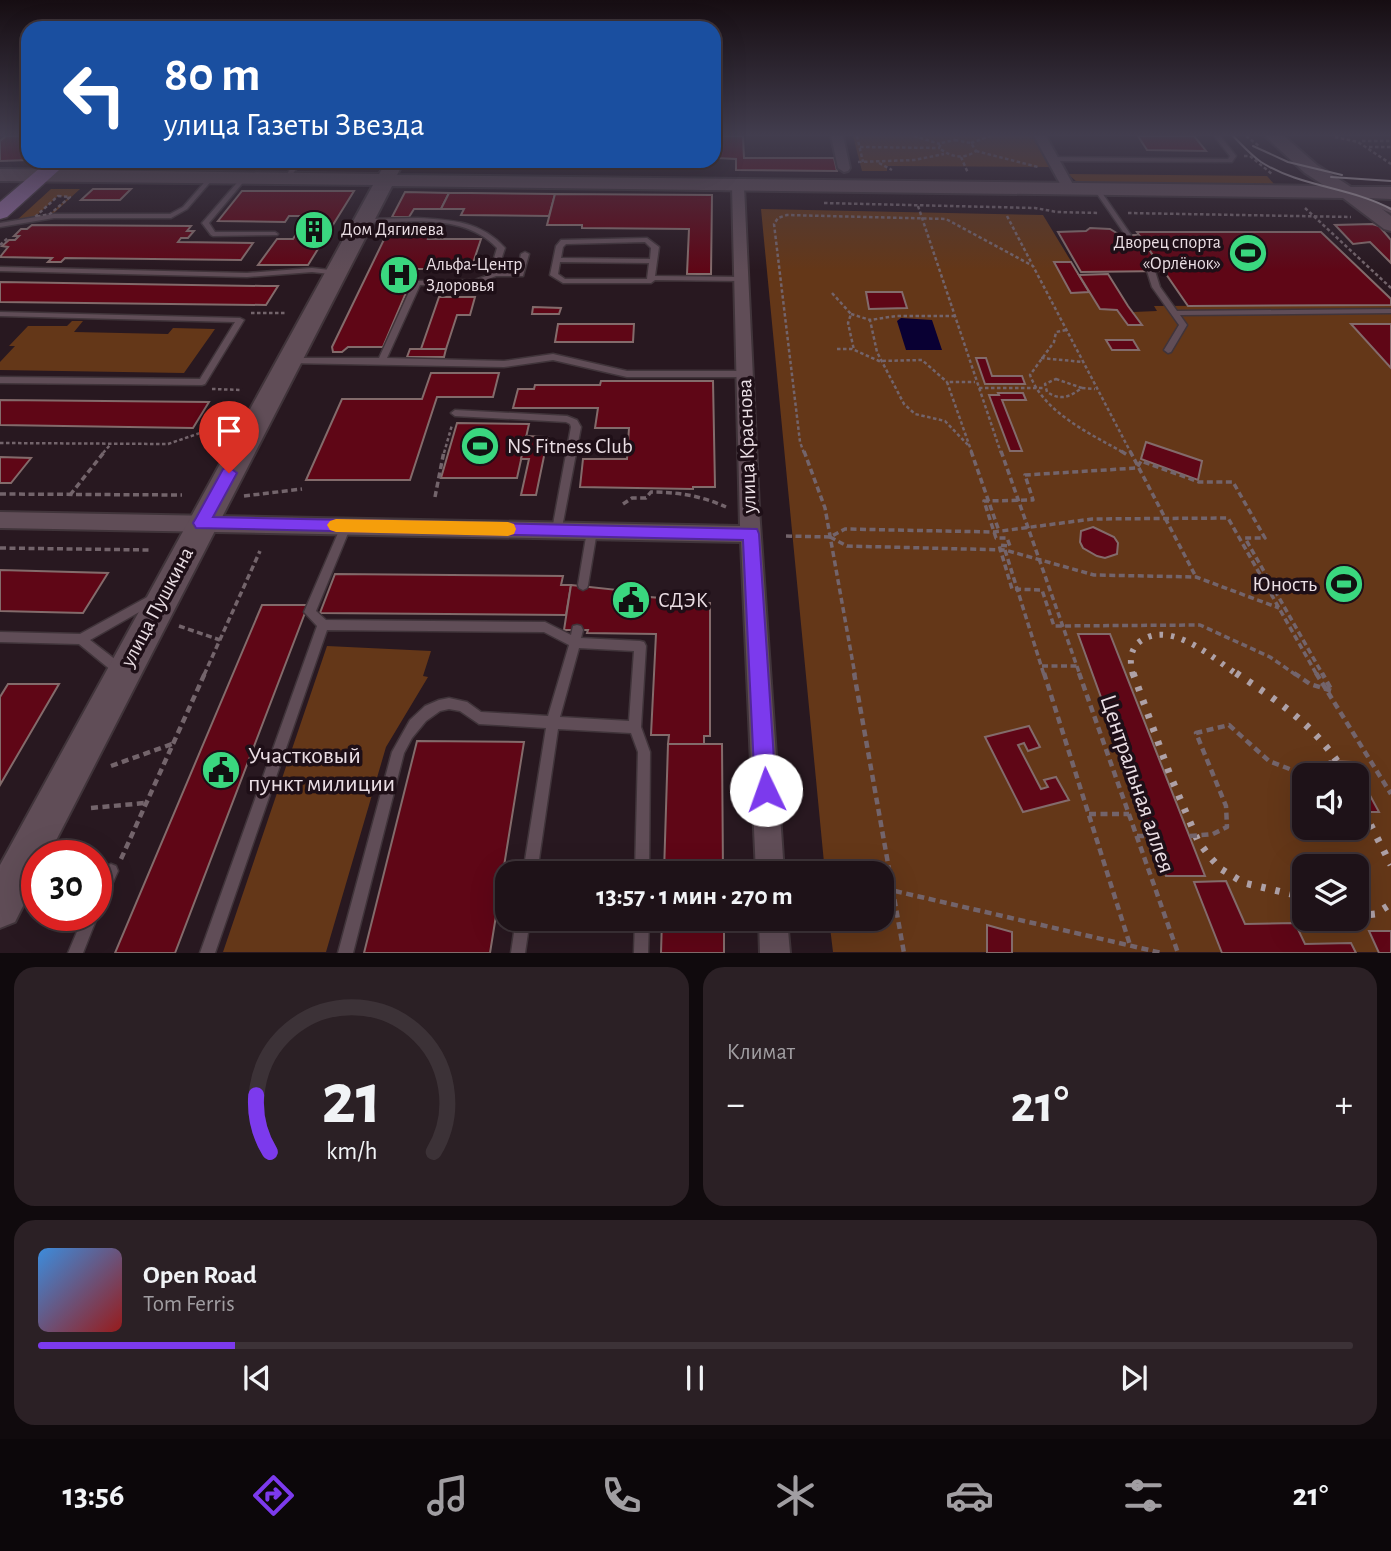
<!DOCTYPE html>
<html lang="ru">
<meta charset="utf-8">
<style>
body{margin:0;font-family:"Alegreya Sans",sans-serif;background:#2b2025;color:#f1f3f6;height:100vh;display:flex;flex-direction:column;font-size:26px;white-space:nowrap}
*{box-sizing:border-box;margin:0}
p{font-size:23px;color:#a19ea2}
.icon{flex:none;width:38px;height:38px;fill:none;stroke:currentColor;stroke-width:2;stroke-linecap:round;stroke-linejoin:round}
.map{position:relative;height:953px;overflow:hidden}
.sheet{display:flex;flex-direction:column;gap:14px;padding:14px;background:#100a0d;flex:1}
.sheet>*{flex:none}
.banner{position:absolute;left:21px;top:21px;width:700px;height:147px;border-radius:21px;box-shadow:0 7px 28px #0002,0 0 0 2px #3c3237;background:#1a4fa0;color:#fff;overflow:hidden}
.controls{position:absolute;left:1292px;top:763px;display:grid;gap:14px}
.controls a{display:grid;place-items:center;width:77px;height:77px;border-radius:14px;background:#1e1218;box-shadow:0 7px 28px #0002,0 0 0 2px #3c3237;font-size:35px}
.speed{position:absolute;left:21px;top:840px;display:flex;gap:14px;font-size:35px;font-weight:700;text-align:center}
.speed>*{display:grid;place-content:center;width:91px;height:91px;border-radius:50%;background:#1e1218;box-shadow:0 7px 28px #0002,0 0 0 2px #3c3237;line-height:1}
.speed .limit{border:10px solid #d22;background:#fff;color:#111}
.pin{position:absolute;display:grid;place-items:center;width:60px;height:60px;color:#fff;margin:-72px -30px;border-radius:50% 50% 50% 0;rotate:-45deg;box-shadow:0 0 7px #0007}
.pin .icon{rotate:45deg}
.me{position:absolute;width:77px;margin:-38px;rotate:357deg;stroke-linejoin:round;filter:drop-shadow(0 0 5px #0008)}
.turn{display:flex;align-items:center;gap:24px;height:147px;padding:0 28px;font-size:32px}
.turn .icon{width:91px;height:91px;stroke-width:2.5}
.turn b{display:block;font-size:49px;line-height:60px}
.big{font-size:52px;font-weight:600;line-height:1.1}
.sheet .card{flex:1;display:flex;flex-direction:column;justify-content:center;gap:10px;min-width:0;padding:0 24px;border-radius:21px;background:#2b2025}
.sheet .dial{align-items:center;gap:0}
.dial svg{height:182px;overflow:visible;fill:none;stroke:#3c3237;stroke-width:7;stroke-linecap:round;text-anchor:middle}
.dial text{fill:#f1f3f6;stroke:none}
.song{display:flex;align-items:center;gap:21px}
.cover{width:84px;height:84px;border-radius:10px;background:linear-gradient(135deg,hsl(210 70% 55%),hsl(0 70% 35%))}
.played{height:7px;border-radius:4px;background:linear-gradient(90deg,#7c3aed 15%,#3c3237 15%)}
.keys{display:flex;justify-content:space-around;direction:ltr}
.heat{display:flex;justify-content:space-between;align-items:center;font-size:38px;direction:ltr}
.sheet .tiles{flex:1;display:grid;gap:14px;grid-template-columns:1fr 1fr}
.card:last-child{grid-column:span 2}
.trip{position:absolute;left:495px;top:861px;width:399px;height:70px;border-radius:21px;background:#1e1218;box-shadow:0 7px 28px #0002,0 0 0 2px #3c3237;font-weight:600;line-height:70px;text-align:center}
.menu{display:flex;height:112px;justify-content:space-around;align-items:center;background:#0c070a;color:#a19ea2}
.menu .icon{width:49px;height:49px}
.menu .on{color:#7c3aed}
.menu b{font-size:32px;color:#f1f3f6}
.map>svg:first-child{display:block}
</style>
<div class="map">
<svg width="1391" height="953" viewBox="0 0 1391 953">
<rect width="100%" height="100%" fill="#281820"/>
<g fill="#643718" fill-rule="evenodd">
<path d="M853 136H1033L1050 167 887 166V171H862Z"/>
<path d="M1068 174 1267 176 1274 184 1077 182Z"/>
<path d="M51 189H80L53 214H50L69 197 58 196 35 217 17 220Z"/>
<path d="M761 209 1043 215 1100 309 1117 310 1128 325 1141 324 1133 312 1157 311 1154 306 1391 305V952H833L829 919H882V873H825ZM1304 775H1356V828H1304ZM1304 866H1356V919H1304Z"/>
<path d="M72 321H83L74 332 168 334 173 328 215 329 184 373 0 370V362L15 346H9L28 326H67Z"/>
<path d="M327 646 431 651 423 676 428 677 386 747 326 952H223Z"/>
</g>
<path fill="#090033" d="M901 318 932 320 942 350H906L897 321Z"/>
<g fill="#5f0616" stroke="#836b6b" stroke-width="2">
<path d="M6 136H28L22 143H28V160L0 161V141Z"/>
<path d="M717 136H743L744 158H834L837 171 736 170V159L717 158Z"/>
<path d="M1138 136H1194L1206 151 1147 150Z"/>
<path d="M77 161H168L166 164H121L118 166 74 164Z"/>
<path d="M261 161H293L289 166H257Z"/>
<path d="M307 161H370L367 167 303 166Z"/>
<path d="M419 161H522L520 168H430L418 165Z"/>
<path d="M528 161H548L546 169H525Z"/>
<path d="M93 189H131L120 200H81Z"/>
<path d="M242 191H354L308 265H258L277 239H293L308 216H289L285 222 218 221Z"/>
<path d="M405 192 449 193 441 209H414L409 217H392Z"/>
<path d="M449 193H470L555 194 549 216 461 215 464 209H441Z"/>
<path d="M555 194 712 195 711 274H687L689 229 582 228V225H547Z"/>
<path d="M1372 224 1379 226 1391 240V263L1370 242 1353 244 1335 225Z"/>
<path d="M32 225 191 226 187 231H194L188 238H181L178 242 253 243 241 260 65 258 61 262H48L52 258 0 257 8 247 2 246 9 240H15L19 236H14L21 229H27Z"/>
<path d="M391 225H434L428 239H481L473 263H455L453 269H416L383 347H348L342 352H333L332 347Z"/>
<path d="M1090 228 1110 229 1120 235H1139L1164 271 1081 272 1058 232 1086 231Z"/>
<path d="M1137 232H1321L1391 299V305L1188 306Z"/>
<path d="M1054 262H1071L1089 292 1071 293Z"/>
<path d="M1108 274 1128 306 1142 325H1128L1117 310 1100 309 1079 275Z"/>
<path d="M0 282 264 286H278L266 305 0 302Z"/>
<path d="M866 292H902L907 308 869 309Z"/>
<path d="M439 297H475L470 315H457L446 349H421Z"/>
<path d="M533 307 561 308 559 314H532Z"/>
<path d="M558 324H634L633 342H555Z"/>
<path d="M1351 324H1391V368Z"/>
<path d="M1106 340H1133L1139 350H1112Z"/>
<path d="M410 349H446L444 357H407Z"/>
<path d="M976 358H986L992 376H1022L1025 384H985Z"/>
<path d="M431 373H499L493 397H437L410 480H306L342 399H422Z"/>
<path d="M601 381H713L715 487H693V489L580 487 583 459H627L629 428H595L598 408H513L518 389H534L535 385H600Z"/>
<path d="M998 393H1023L1026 400H1002L1022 451H1010L989 395H999Z"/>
<path d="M0 400 209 402 193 428 0 425Z"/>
<path d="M457 423 529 424 517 478H441Z"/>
<path d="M526 436 548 437 536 495H521L529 459H521Z"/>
<path d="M1146 442 1202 461 1198 480 1141 459Z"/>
<path d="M0 457 31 458 11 483H0Z"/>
<path d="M1093 527 1114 537 1118 543 1117 554 1105 558 1097 556 1083 548 1080 542 1081 531Z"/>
<path d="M0 570 108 573 83 613 0 611Z"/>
<path d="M335 574 563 576 561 585H571L566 615 320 613Z"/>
<path d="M571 585 618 590 617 594 660 598V602L710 603V736H704V745L668 744 669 735H651L656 634 587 633 588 630H564Z"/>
<path d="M262 605H308L175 953H115Z"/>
<path d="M1078 634H1110L1205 876H1166Z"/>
<path d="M8 684H59L0 785V697Z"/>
<path d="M1029 726 1040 747 1028 751 1024 743 1018 745 1041 789 1048 787 1044 780 1056 777 1069 800 1023 812 985 737Z"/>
<path d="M417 741 524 742 490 953H364Z"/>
<path d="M668 744H722L723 873H664Z"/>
<path d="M1330 761 1352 762 1379 812H1357L1356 775H1337Z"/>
<path d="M1226 881 1245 924 1295 923 1305 944 1351 943 1356 953H1222L1194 882Z"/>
<path d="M662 919H724V953H661Z"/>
<path d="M987 925 1012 932V953H987Z"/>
<path d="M1369 931H1391V953H1379Z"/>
</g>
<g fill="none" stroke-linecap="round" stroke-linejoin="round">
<g stroke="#40343a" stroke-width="3">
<g id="lane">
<path d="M1214 136H1220L1236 156 1232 162 1052 161 1049 159 1052 157 1228 159 1230 156Z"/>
<path d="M296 161H302L289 179H285L284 178Z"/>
<path d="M211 176 214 178 213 179 187 209 171 218H54L0 227V223L54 214H170L183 207 209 177Z"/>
<path d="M244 176 247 178 246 179 209 223 215 232H275L278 234 277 235 213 236 211 235 202 223 242 177Z"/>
<path d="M1094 187H1098L1131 235 1130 236H1126L1093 188Z"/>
<path d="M1365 198 1391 209V213L1363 201 1362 200Z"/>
<path d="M418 218C452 220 481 221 505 248L497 272H517L521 254 525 252 529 254 523 276H496L476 284 420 285 387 358 504 361 553 354 627 371H745L749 374 745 377H627L553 360 504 367 288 363 287 361 288 359 291 358H379L414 281 475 280 489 275 497 248C465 213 408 222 364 223L361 221 364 219Z"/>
<path d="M647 238 659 247 655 276 741 277 745 279 741 281 655 280 651 283H563L550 275 556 246 561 240ZM645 242 651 248 650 259 561 258 563 247 566 244ZM560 262 649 263 647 279H565L558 274Z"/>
<path d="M0 267 247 273 312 268 339 271 343 273 339 275 312 272 247 277 0 271Z"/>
<path d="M1148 269H1154L1155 271 1160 287 1177 311 1391 309V313L1180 315 1187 325 1171 352 1168 353 1164 350 1179 325 1152 287 1147 271Z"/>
<path d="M0 312 240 318 244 320 205 384 202 385 0 383V377L200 379 235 322 0 316Z"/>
<path d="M455 410 567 416 577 420 581 427 561 533H553L552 530 571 427 570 424 566 422 455 416 451 413Z"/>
<path d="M346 522 350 523 351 526 316 611 326 620 545 622 571 635 573 626 577 625 581 626 583 630 581 638 640 641 644 642 646 646 641 727 650 752 649 873H635L638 752 631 733 558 729 537 873H523L546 728 479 724 460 711 449 709 440 711 426 721 412 738 404 753 353 953H338L392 752 410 720 425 706 439 700 449 698 467 702 481 712 548 716 569 645 544 632 327 630 215 953H200L317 626 304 612 341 526 342 523ZM579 648 634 651 629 721 560 717Z"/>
<path d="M592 527 596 528 597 531 588 585 587 588 583 590 579 588 578 585 587 531 588 528Z"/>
<path d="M151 595 155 597 156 600 155 603 90 640 125 667 127 671 125 675 121 676 117 675 79 644 0 642V632L80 634Z"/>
<path d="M111 864 116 866 118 871 101 909 97 911 98 915 83 953H68L84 915H96V887L106 866Z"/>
<path d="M516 919H530L525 953H511Z"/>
<path d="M635 919H649L648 953H634Z"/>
</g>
</g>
<g stroke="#40343a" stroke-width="4">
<g id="street">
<path d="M831 136H843L850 168 848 171 844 172 838 168Z"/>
<path d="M1034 136H1046L1075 188 1074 191H1064Z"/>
<path d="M738 182 744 186 759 508 784 873H756L741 542 0 528V512L740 526 732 186Z"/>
<path d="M759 919H787L790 953H760Z"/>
</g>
</g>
<g stroke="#40343a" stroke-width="4">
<path id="secondary" d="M1265 136H1284L1317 165 1351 187H1391V199L1368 198 1391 216V231L1384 229 1343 198 392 186 48 856H37V878L15 922 0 928V865L373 185 0 181V169L379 174 386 163 392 162 401 167 397 175 1325 186 1305 173Z"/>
</g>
<g stroke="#40343a" stroke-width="3">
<path id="primary" d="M48 161H69L7 217 0 219V202Z"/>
</g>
<g stroke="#73646b" stroke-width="2.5" stroke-dasharray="3.5 2.5" stroke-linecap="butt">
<path d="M857 136 863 162"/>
<path d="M914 136 940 144"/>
<path d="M1246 136 1259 146"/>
<path d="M1335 137 1358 142 1391 164"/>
<path d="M955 140 971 143 976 151C963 160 951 157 939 148L941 143Z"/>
<path d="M1362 141H1391"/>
<path d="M971 143 990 136"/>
<path d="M860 147 940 148"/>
<path d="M1369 147H1391"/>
<path d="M976 151 1038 167"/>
<path d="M1244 156H1250L1272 174"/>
<path d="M961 157 968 173"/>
<path d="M858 162 914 160 944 154"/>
<path d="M879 163 892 170"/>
<path d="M58 196 70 197 50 214 35 217Z"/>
<path d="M824 203 1035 208 1057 212 1099 213"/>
<path d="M918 206 1001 453"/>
<path d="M1305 208 1391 288"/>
<path d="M1128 213 1351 217"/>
<path d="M1007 216 1032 264"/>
<path d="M0 245 9 237"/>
<path d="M832 293 851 314 848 323 854 350"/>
<path d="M251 313H287"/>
<path d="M851 314 870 320"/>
<path d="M955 316H896L870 320 877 352 904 404 915 414 945 421 968 445"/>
<path d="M1066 330 1056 332 1054 342 1030 375C1044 413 1091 434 1124 453"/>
<path d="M837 349H852L879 361 922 360 947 382"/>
<path d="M1041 358 1083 362"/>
<path d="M1056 379 1082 388C1069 397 1061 401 1047 392L1045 384Z"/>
<path d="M979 388H1045"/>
<path d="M1082 388 1095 389"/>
<path d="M212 389 242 390"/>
<path d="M0 443 168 444 203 432H217"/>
<path d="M103 453 110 445"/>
<path d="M444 453 452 425"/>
<path d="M804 453 800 442 774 224 778 218 787 215 946 219 1033 266 1131 453"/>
<path d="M972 453 947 382H975"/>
</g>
<g stroke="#73646b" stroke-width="3.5" stroke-dasharray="6 3.5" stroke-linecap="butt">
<path d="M804 451 825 508 855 675"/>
<path d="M971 451 999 531"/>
<path d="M1001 451 1080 675"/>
<path d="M1121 451 1129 456"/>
<path d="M1130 451 1196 577"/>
<path d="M0 494 182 495"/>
<path d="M70 495 105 451"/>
<path d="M244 496 302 489"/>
<path d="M435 497 444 451"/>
<path d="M623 504 632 498H646L651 492C678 492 702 496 726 507"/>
<path d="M786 536 830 537 845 529 994 532 1092 519 1228 518 1317 675"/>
<path d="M830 537 847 546 1005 550 1094 575 1196 577 1279 608"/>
<path d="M0 548 150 550"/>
<path d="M1005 550 1044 675"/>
<path d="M179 626 220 640"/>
<path d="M1042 666H1077"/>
<path d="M204 675 260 551"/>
<path d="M1296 675 1270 657 1200 625 1054 626 1042 590 1012 589 999 545 1010 546 1007 538H996L984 501 1033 500 1025 475 1137 468 1141 461 1199 482H1233L1265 538H1245L1323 675"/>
</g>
<g stroke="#73646b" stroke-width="4.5" stroke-dasharray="7 4.5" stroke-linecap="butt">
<path d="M854 673 904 953"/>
<path d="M1044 673 1130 945"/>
<path d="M1079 673 1178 953"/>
<path d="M1294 673 1310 684 1332 691 1322 673"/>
<path d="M1316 673 1391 794"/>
<path d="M111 766 172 744"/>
<path d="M91 808 145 803"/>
<path d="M1089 814H1129"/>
<path d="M1213 834 1227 827 1226 806 1196 733 1229 725 1269 761 1305 775"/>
<path d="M1137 836H1151"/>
<path d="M121 859 205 673"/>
<path d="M895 891 1162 953"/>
</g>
<use href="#lane" fill="#604d57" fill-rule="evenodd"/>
<use href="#street" fill="#604d57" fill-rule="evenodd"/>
<use href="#secondary" fill="#604d57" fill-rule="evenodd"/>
<use href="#primary" fill="#8a6697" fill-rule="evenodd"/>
<g stroke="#aea1a7" stroke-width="2">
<path d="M1233 136C1242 145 1251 155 1261 162 1300 187 1350 187 1391 209"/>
<path d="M1253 146 1288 162 1342 175"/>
<path d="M1331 177 1391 181"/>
</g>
<path stroke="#aea1a7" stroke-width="6" stroke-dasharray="3.5 8" stroke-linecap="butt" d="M1133 675C1130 664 1129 652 1138 643 1169 617 1214 659 1238 675"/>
<g stroke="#aea1a7" stroke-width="7" stroke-dasharray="4.5 10" stroke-linecap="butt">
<path d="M1133 673 1170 775 1198 841 1210 857 1221 869 1244 883 1304 897"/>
<path d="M1236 673C1275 699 1310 722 1337 761"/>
<path d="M1364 812 1391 865"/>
<path d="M1356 916 1375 914 1391 904"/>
</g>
<path stroke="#73646b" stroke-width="4.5" stroke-dasharray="7 4.5" stroke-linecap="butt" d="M1190 836 1213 834"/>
</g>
<linearGradient id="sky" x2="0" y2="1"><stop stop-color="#160d12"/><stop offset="0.5" stop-color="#423d4e"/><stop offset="1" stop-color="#423d4e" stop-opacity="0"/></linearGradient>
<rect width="1391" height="270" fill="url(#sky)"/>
<path fill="#7c3aed" stroke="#51269a" stroke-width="2" d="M229 467 237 473 213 517 757 529 759 534 776 790 773 797 766 800 758 797 755 790 743 540 196 528 193 523 196 518 223 469Z"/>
<path fill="#f59e0b" d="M336 519 508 522 514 524 516 529 514 534 508 536 336 532 330 530 327 525 330 521Z"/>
<defs>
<g id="building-disc" transform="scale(2.0125)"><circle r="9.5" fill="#3ad77f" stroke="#1e0f17"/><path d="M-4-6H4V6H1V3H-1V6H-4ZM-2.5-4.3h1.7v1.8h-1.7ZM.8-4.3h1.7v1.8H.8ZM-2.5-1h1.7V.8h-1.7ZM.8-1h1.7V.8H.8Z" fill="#111"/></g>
<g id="stadium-disc" transform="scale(2.0125)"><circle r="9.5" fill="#3ad77f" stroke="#1e0f17"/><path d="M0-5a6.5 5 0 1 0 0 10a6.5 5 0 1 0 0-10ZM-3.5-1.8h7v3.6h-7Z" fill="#111"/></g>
<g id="hospital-disc" transform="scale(2.0125)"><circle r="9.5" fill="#3ad77f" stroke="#1e0f17"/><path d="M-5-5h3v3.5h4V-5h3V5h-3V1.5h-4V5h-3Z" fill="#111"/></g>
<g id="civic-disc" transform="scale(2.0125)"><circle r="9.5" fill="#3ad77f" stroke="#1e0f17"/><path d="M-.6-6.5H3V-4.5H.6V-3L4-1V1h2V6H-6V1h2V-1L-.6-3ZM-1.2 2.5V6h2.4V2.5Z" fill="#111"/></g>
</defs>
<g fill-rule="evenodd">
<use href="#building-disc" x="314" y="230"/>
<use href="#stadium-disc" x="1248" y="253"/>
<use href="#hospital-disc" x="399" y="275"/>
<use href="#stadium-disc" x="480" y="446"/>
<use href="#stadium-disc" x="1344" y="584"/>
<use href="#civic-disc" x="631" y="600"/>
<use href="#civic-disc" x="221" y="770"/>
</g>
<g text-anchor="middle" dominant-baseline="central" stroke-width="7" stroke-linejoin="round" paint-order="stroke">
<g font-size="18" fill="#eadee4" stroke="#1e0f17" text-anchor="start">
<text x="341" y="230">Дом Дягилева</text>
<text x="1221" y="243" text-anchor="end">Дворец спорта<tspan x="1221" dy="21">«Орлёнок»</tspan></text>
<text x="426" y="265">Альфа-Центр<tspan x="426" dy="21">Здоровья</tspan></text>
</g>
<g font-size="21" fill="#eadee4" stroke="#1e0f17" text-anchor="start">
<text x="507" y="446">NS Fitness Club</text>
<text x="1317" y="584" text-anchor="end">Юность</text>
<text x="658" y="600">СДЭК</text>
</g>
<g font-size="21" fill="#eadee4" stroke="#1e0f17">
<text transform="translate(747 446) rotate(-92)">улица Краснова</text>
<text transform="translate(157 607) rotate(-62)">улица Пушкина</text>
</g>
<g font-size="24" fill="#eadee4" stroke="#1e0f17" text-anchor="start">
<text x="248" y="756">Участковый<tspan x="248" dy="28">пункт милиции</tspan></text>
</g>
<g font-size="24" fill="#eadee4" stroke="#1e0f17">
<text transform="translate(1137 784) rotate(71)">Центральная аллея</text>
</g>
</g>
</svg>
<div class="controls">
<a><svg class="icon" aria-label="sound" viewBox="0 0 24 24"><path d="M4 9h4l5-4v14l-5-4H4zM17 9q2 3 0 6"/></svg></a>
<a><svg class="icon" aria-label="layers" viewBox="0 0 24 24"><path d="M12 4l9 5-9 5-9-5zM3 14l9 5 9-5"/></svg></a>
</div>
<div class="speed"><div class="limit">30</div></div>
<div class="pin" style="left:229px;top:473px;background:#d93025"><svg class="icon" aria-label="arrive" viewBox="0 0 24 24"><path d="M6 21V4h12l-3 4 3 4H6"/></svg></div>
<svg class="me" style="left:766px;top:790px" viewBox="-20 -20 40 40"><circle r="19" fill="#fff"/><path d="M0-13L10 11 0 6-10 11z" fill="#7c3aed"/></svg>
<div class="trip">13:57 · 1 мин · 270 m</div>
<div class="banner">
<div class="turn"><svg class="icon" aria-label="left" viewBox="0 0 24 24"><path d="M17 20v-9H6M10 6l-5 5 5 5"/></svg><div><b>80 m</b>улица Газеты Звезда</div></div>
</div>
</div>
<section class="sheet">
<div class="tiles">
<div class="card dial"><svg viewBox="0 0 100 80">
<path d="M14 69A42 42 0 1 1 86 69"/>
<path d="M14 69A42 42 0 0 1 8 44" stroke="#7c3aed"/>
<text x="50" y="56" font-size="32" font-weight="700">21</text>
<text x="50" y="72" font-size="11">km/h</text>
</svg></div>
<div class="card"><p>Климат</p>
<div class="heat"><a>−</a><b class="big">21°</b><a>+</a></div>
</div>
<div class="card">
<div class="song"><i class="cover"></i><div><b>Open Road</b><p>Tom Ferris</p></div></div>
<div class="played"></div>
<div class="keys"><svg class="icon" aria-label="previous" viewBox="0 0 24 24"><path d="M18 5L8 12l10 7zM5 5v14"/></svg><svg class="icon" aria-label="pause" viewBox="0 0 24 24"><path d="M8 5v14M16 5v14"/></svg><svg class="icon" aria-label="next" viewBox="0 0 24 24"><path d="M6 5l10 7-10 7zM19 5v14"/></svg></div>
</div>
</div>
</section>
<nav class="menu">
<b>13:56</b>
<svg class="icon on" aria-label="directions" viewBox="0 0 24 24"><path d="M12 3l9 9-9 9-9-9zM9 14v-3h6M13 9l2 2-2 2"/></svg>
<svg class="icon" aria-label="music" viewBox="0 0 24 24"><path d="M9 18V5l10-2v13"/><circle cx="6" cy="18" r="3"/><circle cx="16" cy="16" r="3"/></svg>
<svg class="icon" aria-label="phone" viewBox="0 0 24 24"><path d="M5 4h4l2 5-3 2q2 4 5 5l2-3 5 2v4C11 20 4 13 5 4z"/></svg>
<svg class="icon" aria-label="climate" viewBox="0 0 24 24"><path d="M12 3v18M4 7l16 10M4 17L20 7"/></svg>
<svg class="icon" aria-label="car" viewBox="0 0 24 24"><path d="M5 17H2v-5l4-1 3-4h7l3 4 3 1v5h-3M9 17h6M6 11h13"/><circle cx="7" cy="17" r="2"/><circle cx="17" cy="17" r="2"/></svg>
<svg class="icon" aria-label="filters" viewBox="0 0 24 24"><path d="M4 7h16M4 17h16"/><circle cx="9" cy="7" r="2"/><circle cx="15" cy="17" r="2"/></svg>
<b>21°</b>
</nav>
